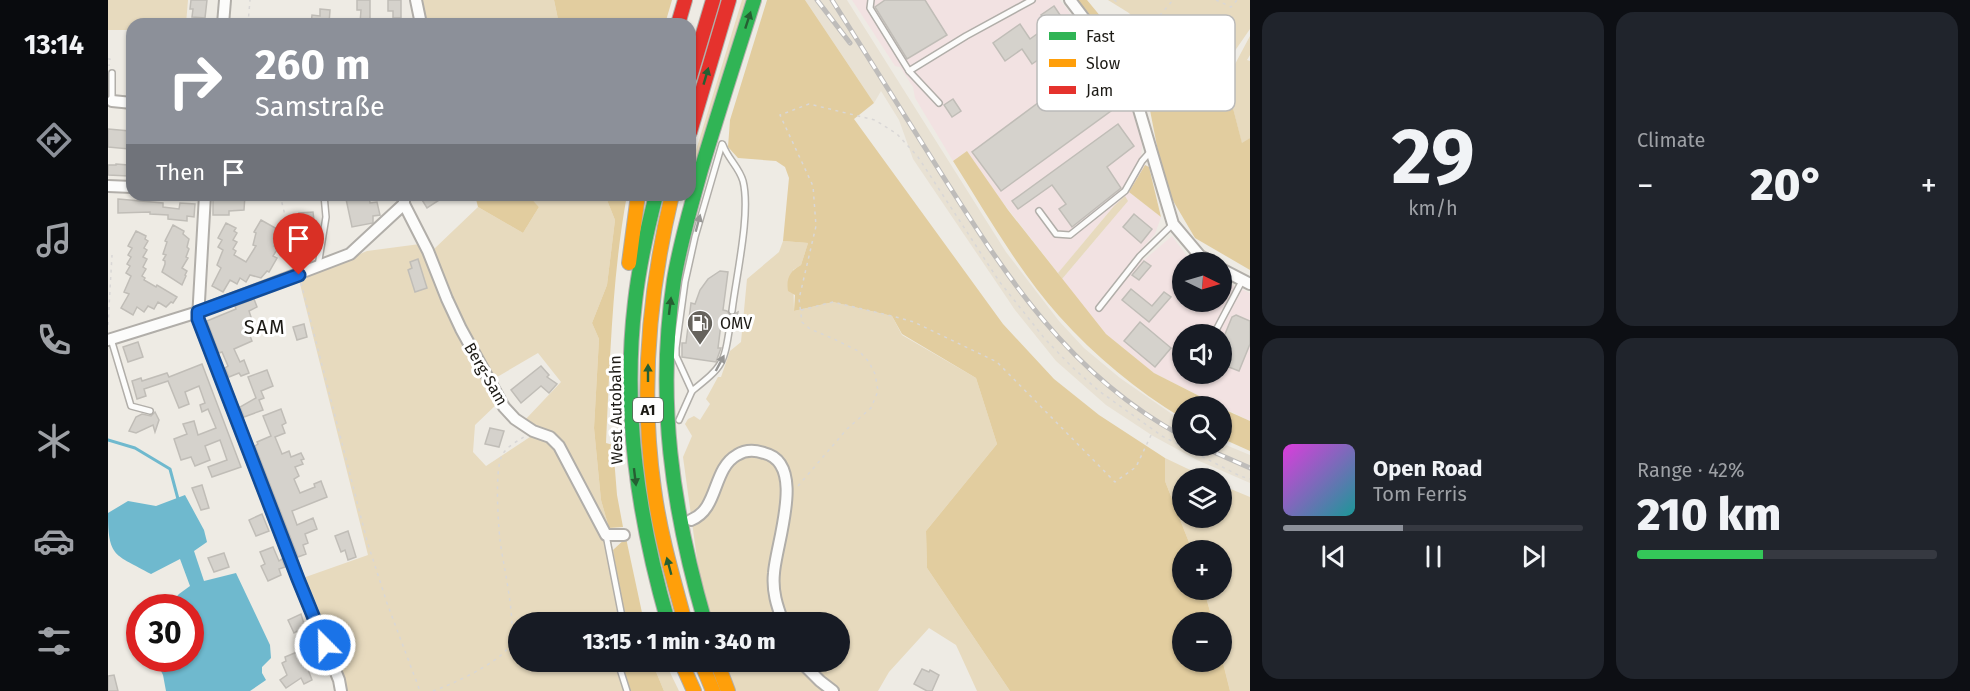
<!DOCTYPE html>
<meta charset="utf-8">
<style>
body{margin:0;font-family:"Fira Sans",sans-serif;background:#20242c;color:#f1f3f6;height:100vh;display:flex;flex-direction:column;font-size:22px;white-space:nowrap}
*{box-sizing:border-box;margin:0}
p{font-size:20px;color:#9ea1a6}
.icon{flex:none;width:33px;height:33px;fill:none;stroke:currentColor;stroke-width:2;stroke-linecap:round;stroke-linejoin:round}
.map{position:relative;flex:1;overflow:hidden}
.drawer{display:flex;flex-direction:column;gap:12px;padding:12px;background:#0d0f14;width:720px}
.drawer>*{flex:none}
.top-card{position:absolute;left:18px;top:18px;width:570px;height:183px;border-radius:18px;box-shadow:0 2px 4px #0004;background:#8c9099;color:#fff;overflow:hidden}
.needle{width:39px;rotate:95deg}
.buttons{position:absolute;left:1064px;top:252px;display:grid;gap:12px}
.buttons a{display:grid;place-items:center;width:60px;height:60px;border-radius:50%;background:#171b24;box-shadow:0 2px 4px #0004;font-size:30px}
.speed{position:absolute;left:18px;top:594px;display:flex;gap:12px;font-size:30px;font-weight:700;text-align:center}
.speed>*{display:grid;place-content:center;width:78px;height:78px;border-radius:50%;background:#171b24;box-shadow:0 2px 4px #0004;line-height:1}
.speed .limit{border:9px solid #d22;background:#fff;color:#111}
.pin{position:absolute;display:grid;place-items:center;width:51px;height:51px;color:#fff;margin:-62px -26px;border-radius:50% 50% 50% 0;rotate:-45deg;box-shadow:0 0 6px #0007}
.pin .icon{rotate:45deg}
.me{position:absolute;width:66px;margin:-33px;rotate:337deg;stroke-linejoin:round;filter:drop-shadow(0 0 4px #0008)}
.turn{display:flex;align-items:center;gap:21px;height:126px;padding:0 30px;font-size:27px}
.turn .icon{width:78px;height:78px;stroke-width:2.5}
.turn b{display:block;font-size:42px;line-height:51px}
.then{display:flex;align-items:center;height:57px;padding:0 30px;background:#0003;gap:12px;font-size:22px}
.big{font-size:45px;font-weight:800;line-height:1.1}
.drawer .card{flex:1;display:flex;flex-direction:column;justify-content:center;gap:9px;min-width:0;padding:0 21px;border-radius:18px;background:#20242c}
.drawer .dial{align-items:center;gap:0}
.dial b{font-size:78px;line-height:1}
.song{display:flex;align-items:center;gap:18px}
.cover{width:72px;height:72px;border-radius:9px;background:linear-gradient(135deg,hsl(300 70% 55%),hsl(180 70% 35%))}
.played{height:6px;border-radius:3px;background:linear-gradient(90deg,#8c9099 40%,#363941 40%)}
.keys{display:flex;justify-content:space-around;direction:ltr}
.heat{display:flex;justify-content:space-between;align-items:center;font-size:33px;direction:ltr}
.charge{height:9px;border-radius:4px;background:linear-gradient(90deg,#34c759 42%,#363941 0)}
.drawer .tiles{flex:1;display:grid;gap:12px;grid-template-columns:repeat(2,1fr)}
.trip{position:absolute;left:400px;top:612px;width:342px;height:60px;border-radius:30px;background:#171b24;box-shadow:0 2px 4px #0004;font-weight:800;line-height:60px;text-align:center}
main{display:flex;flex:1;min-height:0}
.tab-bar{display:flex;flex-direction:column;width:108px;justify-content:space-around;align-items:center;background:#090b0e;color:#9ea1a6}
.tab-bar .icon{width:42px;height:42px}
.tab-bar .selected{color:#8c9099}
.tab-bar b{font-size:27px;color:#f1f3f6}
.map>svg:first-child{display:block}
</style>
<main>
<nav class="tab-bar">
<b>13:14</b>
<svg class="icon selected" aria-label="directions" viewBox="0 0 24 24"><path d="M12 3l9 9-9 9-9-9zM9 14v-3h6M13 9l2 2-2 2"/></svg>
<svg class="icon" aria-label="music" viewBox="0 0 24 24"><path d="M9 18V5l10-2v13"/><circle cx="6" cy="18" r="3"/><circle cx="16" cy="16" r="3"/></svg>
<svg class="icon" aria-label="phone" viewBox="0 0 24 24"><path d="M5 4h4l2 5-3 2q2 4 5 5l2-3 5 2v4C11 20 4 13 5 4z"/></svg>
<svg class="icon" aria-label="climate" viewBox="0 0 24 24"><path d="M12 3v18M4 7l16 10M4 17L20 7"/></svg>
<svg class="icon" aria-label="car" viewBox="0 0 24 24"><path d="M5 17H2v-5l4-1 3-4h7l3 4 3 1v5h-3M9 17h6M6 11h13"/><circle cx="7" cy="17" r="2"/><circle cx="17" cy="17" r="2"/></svg>
<svg class="icon" aria-label="filters" viewBox="0 0 24 24"><path d="M4 7h16M4 17h16"/><circle cx="9" cy="7" r="2"/><circle cx="15" cy="17" r="2"/></svg>
</nav>
<div class="map">
<svg width="1142" height="691" viewBox="0 0 1142 691">
<rect width="100%" height="100%" fill="#eeebe4"/>
<path fill="#f2e2e2" fill-rule="evenodd" d="M744 0H952L1004 68 1015 86 1035 140 1033 156 1037 165 1021 192 1053 217 1047 234 1029 254 1036 260 1064 236 1079 256 1087 262H1074V302H1113V280L1142 293V421L1046 373 998 334 954 279 998 227 1006 206 950 273 893 200 859 151 845 161 807 98 805 87 792 67 787 66ZM1074 334H1113V374H1074Z"/>
<path fill="#e8e1d3" d="M697 0H739L898 252 951 321 976 348 1012 378 1074 421V446H1113V443L1142 455V483L1089 460 1045 436 998 405 948 361 907 310 805 159 791 120 773 91 766 103Z"/>
<g fill="#e7dabe" fill-rule="evenodd">
<path d="M0 0H80L78 24H24V30H0Z"/>
<path d="M312 0H446L451 24H317Z"/>
<path d="M634 0H639L582 184V170Z"/>
<path d="M1000 0H1142V29L1124 55 1112 69 1105 73 1074 81 1071 71 1021 13Z"/>
<path d="M1142 36V55L1139 60 1142 61V138L1134 144 1118 81Z"/>
<path d="M420 195H497L507 220 499 285 484 323 491 339 486 428 493 500 501 528 517 622H411V662H515L521 691H236L192 579 260 555 191 280 259 251 312 244 325 250 370 207 415 233 431 207ZM430 353 453 382 416 421 425 435 378 466 365 452 367 425 390 403 384 380Z"/>
<path d="M1017 196 1020 201 954 279 950 273 1006 206Z"/>
<path d="M675 241 700 243 693 265 685 270 686 311 725 302 784 316 794 335 868 378 889 444 818 531 819 568 902 691H869L848 645 821 628 781 672 770 691H627L617 662H732V622H603L590 566 575 457 584 436 577 424 580 419 586 416 592 420 602 404 598 399 610 377H613L622 351 633 342 639 279 671 252Z"/>
<path d="M1057 458 1099 478H1074V518H1113V485L1142 497V691H1122L1113 655V622H1105L1096 590H1113V550H1084L1057 481Z"/>
<path d="M544 662H557L571 691H556Z"/>
</g>
<g fill="#e2cd9f">
<path d="M446 0H564L557 24H451Z"/>
<path d="M659 0H697L766 103 746 119 895 324 946 379 991 415 1057 458V481L1084 550H1074V590H1096L1105 622H1074V662H1113V655L1122 691H902L819 568 818 531 889 444 868 378 794 334 784 316 725 302 686 311 687 295 680 291C678 278 682 271 693 265L700 243 675 241 681 178 677 167 668 161 630 158 620 147 622 120Z"/>
<path d="M967 0H979L1007 34 1021 19 1074 81 1105 73 1118 81 1134 143 1142 138V270L1087 238 1057 187 1040 100Z"/>
<path d="M859 151 900 210 998 334 1046 373 1111 406H1074V418C1028 390 987 356 951 316 910 270 878 213 845 161Z"/>
<path d="M1037 165 1041 167 1053 217 1021 192Z"/>
<path d="M367 195H420L431 207 415 233 370 207Z"/>
<path d="M497 195H519C504 276 502 361 498 443L505 445 509 495 515 527 501 528 493 500 486 428 491 339 484 323 499 285 507 220Z"/>
<path d="M1113 408 1142 421V451L1113 438Z"/>
<path d="M518 538 536 622H517L505 550Z"/>
<path d="M515 662H544L556 691H521L515 672Z"/>
</g>
<path fill="#6fb9ce" d="M77 495 96 530 99 542 86 551 96 581 128 573 162 645 163 658 154 667V673L158 680 142 691H58L55 675 47 659 82 658V608L59 607 71 594 82 586 72 559 43 574C7 554 0 558 0 513L20 501 48 506Z"/>
<g fill="none" stroke-linecap="round" stroke-linejoin="round">
<path stroke="#6fb9ce" stroke-width="3" d="M0 440 27 448 62 469 70 499"/>
</g>
<g fill="#d5d2cc" stroke="#c0bdb7" stroke-width="1.5">
<path d="M83 0H99L97 18 84 17 85 9H82Z"/>
<path d="M249 0H262V24L252 23 253 10H249Z"/>
<path d="M280 0H293V18H285V11H280Z"/>
<path d="M777 0H817L839 35 799 59 767 7Z"/>
<path d="M946 6 981 58 972 66 956 42 924 64 914 49 897 61 885 43 912 24 922 39 940 26 933 15Z"/>
<path d="M212 9 222 10 221 24H203L204 15 212 16Z"/>
<path d="M950 88 964 108 992 88 1007 108 893 191 864 152Z"/>
<path d="M845 99 853 111 844 117 836 105Z"/>
<path d="M1010 124 1026 146 999 167 1013 188 964 227 951 209 958 204 944 185 910 209 904 201Z"/>
<path d="M0 129 22 131 21 149 0 147Z"/>
<path d="M8 164 20 165V176L0 175V165H8Z"/>
<path d="M123 195H137L136 210 121 211V215H105V200H123Z"/>
<path d="M261 195 262 203 269 202 272 215 265 216V223L244 227 238 199Z"/>
<path d="M311 195H339L319 208Z"/>
<path d="M10 199 55 203V207L71 209 72 203 87 204 86 217 79 216V221L60 219V215L42 214V212L10 213Z"/>
<path d="M205 212 207 228 193 230 191 213Z"/>
<path d="M1026 214 1044 229 1033 243 1015 227Z"/>
<path d="M153 220 171 230 168 238 170 239 166 246 170 248 165 256 169 258 161 272 159 271 153 278 142 275 138 282 132 278 129 284 122 280 115 292 104 286 113 268 109 265 115 250 110 247 114 240 110 238 118 223 128 228 126 231 129 233 125 240 129 242 125 249 128 251 126 255 138 262 148 246 145 245 148 233 146 232Z"/>
<path d="M65 225 76 231 75 234 81 239 79 247 81 249 78 257 80 258 74 268 79 271 77 275 78 276 74 285 54 272 57 264V261L55 260 58 255 55 254 59 242 57 241Z"/>
<path d="M28 231 38 236 37 239 40 241 36 248 39 250 35 257 39 259 35 267 38 269 34 276 37 278 36 280 48 287 49 285 69 297 65 303 63 302 58 307 50 302 46 309 40 306 36 312 29 307 25 315 13 308 21 294 16 292 23 276 18 273 22 266 19 264 23 257 20 255 24 248 20 246Z"/>
<path d="M310 259 319 288 307 292 300 270 304 268 302 262Z"/>
<path d="M1036 261 1043 266 1031 280 1024 275Z"/>
<path d="M612 271 620 272 615 310 619 311 623 316 630 312 627 326 622 320 617 325 613 324 610 348H613L608 362 574 357V343H578L583 303 587 304 592 290 600 279Z"/>
<path d="M1023 289 1044 306 1056 292 1063 297 1041 322 1014 300Z"/>
<path d="M146 299 149 307 141 311 144 320 137 323 144 341 126 349 132 362 136 360 141 373 133 376 131 373 121 377 117 368 120 366 114 352 111 353 99 321 128 309 127 306Z"/>
<path d="M1128 315 1142 321V344L1131 371 1113 364V344L1124 317Z"/>
<path d="M1032 322 1063 348 1047 367 1016 341Z"/>
<path d="M196 324 199 337 189 340 185 327Z"/>
<path d="M30 342 35 357 20 362 15 347Z"/>
<path d="M94 364 133 467 104 477 100 467 119 460 112 440 97 446 102 460 87 466 83 457 73 460 66 439 79 434 75 424 86 421 90 435 108 428 100 409 94 412 92 405 97 403 91 386 77 392 81 404 71 408 60 381 36 389 38 396 29 399 24 381 33 378 34 381 59 373 61 377Z"/>
<path d="M433 366 441 375 439 377 449 384 441 393 433 386 413 403 403 390Z"/>
<path d="M159 370 165 386 153 391 156 398 151 400 155 410 136 417 132 407 148 398 140 377Z"/>
<path d="M173 409 178 423 174 425 177 433 167 437 174 454 181 451 183 457 193 453 196 459 193 460 195 464 187 467 191 476 186 479 192 493 207 487 206 484 213 481 219 497 184 511 189 525 205 518 209 529 197 534 200 543 195 545 198 554 190 557 147 446 150 444 149 442 163 436 155 416Z"/>
<path d="M47 412 51 420 47 432 45 425 28 433 21 431 28 417 34 414 43 416Z"/>
<path d="M382 428 396 431 391 447 377 444Z"/>
<path d="M94 485 101 508 93 510 84 488Z"/>
<path d="M154 514 161 531 148 536 141 520Z"/>
<path d="M240 531 248 557 240 560 237 550 233 552 227 536Z"/>
<path d="M165 547 171 561 174 559 177 567 171 569 173 575 160 581 153 566 157 564 152 552Z"/>
<path d="M116 553 121 567 106 572 100 558Z"/>
<path d="M193 614 200 637 193 640 189 631 186 633 180 620Z"/>
<path d="M189 652 194 663 197 662 204 680 196 684 193 678 178 688 172 680 179 675 174 663 178 661 177 657Z"/>
<path d="M814 669 821 672 822 670 831 675 824 691H819L806 684Z"/>
<path d="M6 675 10 691H0V676Z"/>
</g>
<g fill="none" stroke-linecap="round" stroke-linejoin="round">
<g stroke="#b1aea9" stroke-width="8">
<g id="lane">
<path d="M763 0 762 8 801 71 831 103"/>
<path d="M801 71 858 36 924 0"/>
<path d="M4 101V73"/>
<path d="M615 145C620 159 631 167 635 181 643 213 628 277 624 311"/>
<path d="M931 211 948 234 962 235 1017 191 1034 161 1042 152"/>
<path d="M210 266 218 217 216 195"/>
<path d="M991 308 1032 256 1065 224"/>
<path d="M1106 334 1134 281"/>
<path d="M3 339 23 406 42 411"/>
<path d="M584 391C615 366 616 365 622 325"/>
<path d="M571 420 584 391 568 356V348L577 282 587 237 614 144"/>
<path d="M498 535 515 622"/>
<path d="M513 662 512 669 519 691"/>
</g>
</g>
<g stroke="#b1aea9" stroke-width="14">
<g id="street">
<path d="M308 0 313 24"/>
<path d="M962 0 1003 54 1027 96 1065 224 1092 256 1103 262"/>
<path d="M115 24 117 0"/>
<path d="M4 101 24 103"/>
<path d="M0 186 24 187"/>
<path d="M97 195 90 319 190 579 231 680 233 691"/>
<path d="M296 204 320 251 339 299 353 329 396 407 407 419 425 431 442 437 451 446 498 535H516"/>
<path d="M1113 269 1142 284"/>
<path d="M0 340 90 312 242 254 296 204V195"/>
<path d="M583 520C611 509 604 469 629 455 637 450 647 450 656 453 699 463 668 543 666 573 664 591 669 606 675 622"/>
<path d="M693 662 712 681 725 691"/>
</g>
</g>
<g stroke="#b1aea9" stroke-width="16">
<g id="fast">
<path d="M548 195C539 230 531 266 527 302 514 411 530 517 560 622"/>
<path d="M597 622C564 508 548 399 566 280 572 243 583 206 593 170 610 113 628 57 646 0"/>
</g>
</g>
<g stroke="#b1aea9" stroke-width="16">
<g id="slow">
<path d="M564 195C541 291 532 391 546 489 552 534 565 578 577 622"/>
<path d="M521 263 530 195"/>
<path d="M573 662 586 691"/>
<path d="M593 662 605 691"/>
<path d="M609 662 620 691"/>
</g>
</g>
<g stroke="#b1aea9" stroke-width="16">
<g id="jam">
<path d="M570 24 577 0"/>
<path d="M582 77 605 0"/>
<path d="M582 132 621 0"/>
</g>
</g>
<g stroke="#d9d7d6" stroke-width="1.5" stroke-dasharray="3 4.5" stroke-linecap="butt">
<path d="M1006 0 1009 2"/>
<path d="M1108 0 1123 7 1129 0"/>
<path d="M1049 18 1095 43"/>
<path d="M140 24 142 0"/>
<path d="M389 24H390"/>
<path d="M1042 27 1065 0"/>
<path d="M1087 54 1103 35"/>
<path d="M0 59H2L1 66"/>
<path d="M172 195 189 264"/>
<path d="M193 283 259 541 279 603 312 691"/>
<path d="M693 310 725 302 784 316 806 322 889 362 1007 482 1028 467 1045 431"/>
<path d="M0 325 4 255"/>
<path d="M690 486 739 429 763 408 770 391 767 374 761 362 752 352 726 339 702 329 694 322 691 299 708 226 705 186 672 115 701 104 767 120 789 134 810 157 891 281 937 339 963 366 991 391 1054 436 1132 476 1142 479"/>
<path d="M325 691C345 684 388 664 400 648 412 633 394 561 392 540 390 522 387 473 393 458 396 448 408 442 416 437"/>
</g>
<use href="#lane" stroke="#fcfcfb" stroke-width="5"/>
<use href="#street" stroke="#fcfcfb" stroke-width="10"/>
<use href="#fast" stroke="#30b455" stroke-width="14"/>
<use href="#slow" stroke="#ff9f0a" stroke-width="14"/>
<use href="#jam" stroke="#e5322d" stroke-width="14"/>
<g stroke="#bebcba" stroke-width="5">
<g id="rail">
<path d="M709 0 742 43"/>
<path d="M724 0C760 57 795 113 831 170 898 276 960 374 1074 436"/>
<path d="M1092 446 1142 468"/>
</g>
</g>
<use href="#rail" stroke="#fff" stroke-width="3" stroke-dasharray="9" stroke-linecap="butt"/>
</g>
<defs><path id="oneway-solid" d="M-6-.8H1V-3.2L6.5 0L1 3.2V.8H-6Z" transform="scale(1.5)"/></defs>
<g fill="#255f32">
<use href="#oneway-solid" transform="translate(640 20) rotate(-72)"/>
<use href="#oneway-solid" transform="translate(598 76) rotate(-74)"/>
<use href="#oneway-solid" transform="translate(562 306) rotate(-83)"/>
<use href="#oneway-solid" transform="translate(540 373) rotate(-90)"/>
<use href="#oneway-solid" transform="translate(527 477) rotate(83)"/>
<use href="#oneway-solid" transform="translate(561 566) rotate(-105)"/>
</g>
<g fill="#979694">
<use href="#oneway-solid" transform="translate(590 223) rotate(-75)"/>
<use href="#oneway-solid" transform="translate(612 363) rotate(-62)"/>
</g>
<g fill="none" stroke-linecap="round" stroke-linejoin="round">
<g stroke="#114b97" stroke-width="15">
<path id="route" d="M191 275 90 312V319L190 579 217 645"/>
</g>
<use href="#route" stroke="#1a73e8" stroke-width="10"/>
</g>
<defs>
<g id="fuel-pin" transform="scale(1.35)"><path d="M0 17L-7.5 6A9.5 9.5 0 1 1 7.5 6Z" fill="#66635d" stroke="#fff"/><path d="M-5.5-6h7V0h2V4h1.3V-2.5L3-4.5l.8-.8L6-3V5H2.5V1h-1V6h-7ZM-4.2-4.7v3.2H.2V-4.7Z" fill="#fff"/></g>
</defs>
<g fill-rule="evenodd">
<use href="#fuel-pin" x="592" y="323"/>
</g>
<g text-anchor="middle" dominant-baseline="central" stroke-width="6" stroke-linejoin="round" paint-order="stroke">
<rect fill="#fff" stroke="#605f5b" stroke-width="1.5" x="525" y="398" width="30" height="24" rx="4.5"/>
<g font-size="15" font-weight="bold" fill="#1c1a15">
<text x="540" y="410">A1</text>
</g>
<g font-size="16" fill="#1c1a15" stroke="#fff" text-anchor="start">
<text x="612" y="323">OMV</text>
</g>
<g font-size="16" fill="#1c1a15" stroke="#fff">
<text transform="translate(378 374) rotate(60)">Berg-Sam</text>
<text transform="translate(508 410) rotate(-91)">West Autobahn</text>
</g>
<g font-size="20" letter-spacing="1.5" fill="#1c1a15" stroke="#fff">
<text x="157" y="327">SAM</text>
</g>
</g>
<rect x="929" y="15" width="198" height="96" rx="9" fill="#fff" stroke="#bbbab9" stroke-width="1.5"/>
<rect x="941" y="32" width="27" height="8" fill="#30b455"/>
<rect x="941" y="59" width="27" height="8" fill="#ff9f0a"/>
<rect x="941" y="86" width="27" height="8" fill="#e5322d"/>
<g font-size="16" fill="#1c1a15">
<text x="978" y="42">Fast</text>
<text x="978" y="69">Slow</text>
<text x="978" y="96">Jam</text>
</g>
</svg>
<div class="buttons">
<a><svg class="needle" viewBox="-14 -14 28 28"><path d="M0-13l5 13h-10z" fill="#e53935"/><path d="M0 13l5-13h-10z" fill="#9ea1a6"/></svg></a>
<a><svg class="icon" aria-label="sound" viewBox="0 0 24 24"><path d="M4 9h4l5-4v14l-5-4H4zM17 9q2 3 0 6"/></svg></a>
<a><svg class="icon" aria-label="search" viewBox="0 0 24 24"><circle cx="10" cy="10" r="6"/><path d="M15 15l6 6"/></svg></a>
<a><svg class="icon" aria-label="layers" viewBox="0 0 24 24"><path d="M12 4l9 5-9 5-9-5zM3 14l9 5 9-5"/></svg></a>
<a>+</a>
<a>−</a>
</div>
<div class="speed"><div class="limit">30</div></div>
<div class="pin" style="left:191px;top:275px;background:#d93025"><svg class="icon" aria-label="arrive" viewBox="0 0 24 24"><path d="M6 21V4h12l-3 4 3 4H6"/></svg></div>
<svg class="me" style="left:217px;top:645px" viewBox="-20 -20 40 40"><circle r="17" fill="#1a73e8" stroke="#fff" stroke-width="3"/><path d="M0-11L8 9 0 5-8 9z" fill="#fff"/></svg>
<div class="trip">13:15 · 1 min · 340 m</div>
<div class="top-card">
<div class="turn"><svg class="icon" aria-label="right" viewBox="0 0 24 24"><path d="M7 20v-9h11M14 6l5 5-5 5"/></svg><div><b>260 m</b>Samstraße</div></div>
<div class="then">Then<svg class="icon" aria-label="arrive" viewBox="0 0 24 24"><path d="M6 21V4h12l-3 4 3 4H6"/></svg></div>
</div>
</div>
<section class="drawer">
<div class="tiles">
<div class="card dial"><b>29</b><p>km/h</p></div>
<div class="card"><p>Climate</p>
<div class="heat"><a>−</a><b class="big">20°</b><a>+</a></div>
</div>
<div class="card">
<div class="song"><i class="cover"></i><div><b>Open Road</b><p>Tom Ferris</p></div></div>
<div class="played"></div>
<div class="keys"><svg class="icon" aria-label="previous" viewBox="0 0 24 24"><path d="M18 5L8 12l10 7zM5 5v14"/></svg><svg class="icon" aria-label="pause" viewBox="0 0 24 24"><path d="M8 5v14M16 5v14"/></svg><svg class="icon" aria-label="next" viewBox="0 0 24 24"><path d="M6 5l10 7-10 7zM19 5v14"/></svg></div>
</div>
<div class="card"><p>Range · 42%</p><b class="big">210 km</b><div class="charge"></div></div>
</div>
</section>
</main>
